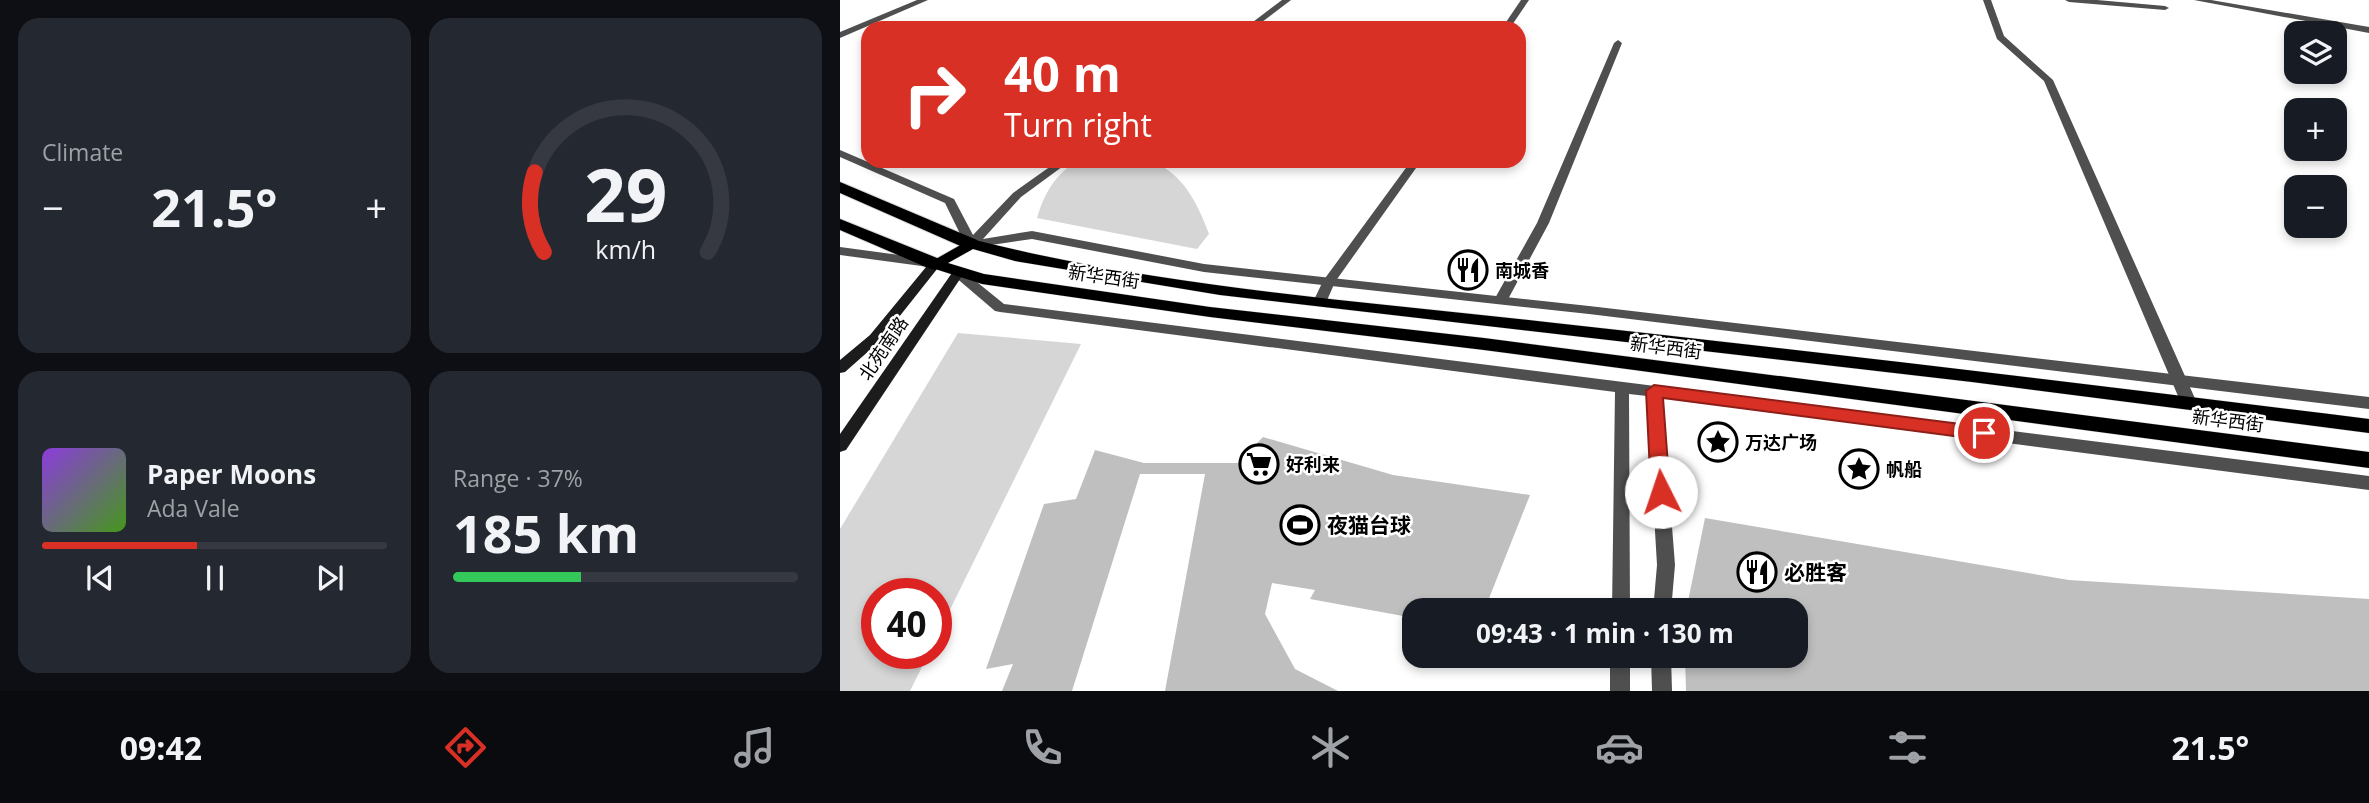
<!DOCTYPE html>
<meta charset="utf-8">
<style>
body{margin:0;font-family:"Open Sans","Noto Sans SC",sans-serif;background:#242831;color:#f1f3f6;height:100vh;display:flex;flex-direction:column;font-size:26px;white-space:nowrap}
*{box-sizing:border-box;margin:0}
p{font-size:23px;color:#9ea1a6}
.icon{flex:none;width:38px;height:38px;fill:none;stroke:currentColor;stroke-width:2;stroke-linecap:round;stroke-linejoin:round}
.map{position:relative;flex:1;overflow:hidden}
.side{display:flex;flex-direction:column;gap:18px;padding:18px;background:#0d0f14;width:840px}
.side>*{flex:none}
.hud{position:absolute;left:21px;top:21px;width:665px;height:147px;border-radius:21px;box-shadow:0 4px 10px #0003;background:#d93025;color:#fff;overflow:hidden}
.controls{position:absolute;left:1444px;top:21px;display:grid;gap:14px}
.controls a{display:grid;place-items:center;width:63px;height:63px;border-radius:14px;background:#171b24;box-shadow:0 4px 10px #0003;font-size:35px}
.speed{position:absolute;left:21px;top:578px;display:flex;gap:14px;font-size:35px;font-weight:700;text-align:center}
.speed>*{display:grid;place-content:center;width:91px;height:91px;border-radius:50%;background:#171b24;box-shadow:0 4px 10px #0003;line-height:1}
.speed .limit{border:10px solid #d22;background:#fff;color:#111}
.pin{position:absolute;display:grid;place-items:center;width:60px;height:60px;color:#fff;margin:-30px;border:4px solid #fff;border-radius:50%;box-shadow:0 2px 7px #0007}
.me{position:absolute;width:77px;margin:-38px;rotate:356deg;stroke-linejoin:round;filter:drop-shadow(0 0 5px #0008)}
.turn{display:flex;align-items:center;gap:24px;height:147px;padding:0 28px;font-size:32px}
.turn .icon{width:91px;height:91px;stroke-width:2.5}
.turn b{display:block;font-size:49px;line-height:60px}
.big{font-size:52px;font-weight:700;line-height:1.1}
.side .card{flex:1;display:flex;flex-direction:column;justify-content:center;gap:10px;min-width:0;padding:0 24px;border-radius:21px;background:#242831}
.side .dial{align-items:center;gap:0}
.dial svg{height:182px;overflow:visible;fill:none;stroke:#363941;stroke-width:7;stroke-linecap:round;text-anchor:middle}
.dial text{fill:#f1f3f6;stroke:none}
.song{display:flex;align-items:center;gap:21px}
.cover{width:84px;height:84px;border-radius:10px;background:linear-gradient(135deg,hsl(270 70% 55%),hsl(100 70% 35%))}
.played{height:7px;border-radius:4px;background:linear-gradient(90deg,#d93025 45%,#363941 45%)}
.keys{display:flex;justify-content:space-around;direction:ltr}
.heat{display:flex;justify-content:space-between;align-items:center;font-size:38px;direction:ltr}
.charge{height:10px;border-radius:5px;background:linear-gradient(90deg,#34c759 37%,#363941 0)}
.side .tiles{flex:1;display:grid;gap:18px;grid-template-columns:repeat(2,1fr)}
.trip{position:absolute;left:562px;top:598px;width:406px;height:70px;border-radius:21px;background:#171b24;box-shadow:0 4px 10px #0003;font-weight:700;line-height:70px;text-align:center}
.tab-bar{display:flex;height:112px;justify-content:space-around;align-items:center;background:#090b0e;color:#9ea1a6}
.tab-bar .icon{width:49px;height:49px}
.tab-bar .selected{color:#d93025}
.tab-bar b{font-size:32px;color:#f1f3f6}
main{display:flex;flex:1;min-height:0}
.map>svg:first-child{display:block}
</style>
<main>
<section class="side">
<div class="tiles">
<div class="card"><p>Climate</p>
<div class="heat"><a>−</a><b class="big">21.5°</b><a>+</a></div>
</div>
<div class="card dial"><svg viewBox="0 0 100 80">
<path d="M14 69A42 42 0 1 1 86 69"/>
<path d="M14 69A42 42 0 0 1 10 34" stroke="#d93025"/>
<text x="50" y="56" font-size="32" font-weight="700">29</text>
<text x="50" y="72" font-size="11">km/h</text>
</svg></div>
<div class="card">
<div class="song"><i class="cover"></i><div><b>Paper Moons</b><p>Ada Vale</p></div></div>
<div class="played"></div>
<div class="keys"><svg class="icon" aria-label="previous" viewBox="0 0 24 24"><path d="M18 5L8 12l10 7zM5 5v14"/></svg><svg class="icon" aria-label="pause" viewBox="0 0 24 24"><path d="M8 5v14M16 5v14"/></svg><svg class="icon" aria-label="next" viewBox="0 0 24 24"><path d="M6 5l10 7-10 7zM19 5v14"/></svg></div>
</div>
<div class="card"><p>Range · 37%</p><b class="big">185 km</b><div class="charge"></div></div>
</div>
</section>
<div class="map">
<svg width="1529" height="691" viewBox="0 0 1529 691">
<rect width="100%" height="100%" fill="#fff"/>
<g fill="#d6d6d6">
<path d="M236 161H311C344 174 357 203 369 234L357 249 197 218C204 193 215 176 236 161Z"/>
<path d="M118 333 241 344 96 638V593H37V653H89L70 691H0V529Z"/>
</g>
<g fill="#bfbfbf">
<path d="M423 437 553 475 690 495 644 611H574V618L470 599 475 590 432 583 425 614 455 669 498 691H325L365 474H300L232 691H162L173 664 146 669 204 504 236 499 255 450 304 463H398Z"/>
<path d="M865 518 1229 580 1529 599V691H846L845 656H956V611H846Z"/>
</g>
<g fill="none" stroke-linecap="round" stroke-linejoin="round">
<g stroke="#dbdbdb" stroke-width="1">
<path id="primary" d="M131 239C318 287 514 300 706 322 980 352 1255 385 1529 419V433L1132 382 380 295 175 261 133 249 108 263 144 274 370 307 644 338 1529 452V468L644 350 370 317 142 284 89 267 87 264Z"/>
</g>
<g stroke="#dbdbdb" stroke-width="2">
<g id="motorway">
<path d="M0 182 137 240 140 244 131 249 125 248 0 193Z"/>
<path d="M0 219 102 260 104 264 95 270 88 268 0 230Z"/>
</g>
</g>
<g fill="#4f4f4f" fill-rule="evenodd">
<path d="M77 0H88L0 38V32Z"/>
<path d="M681 0H689L670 28H662Z"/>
<path d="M1143 0H1151L1164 36 1213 80 1357 403 1354 407H1344L1341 403 1204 81 1157 39Z"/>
<path d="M1225 0H1257L1325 6 1329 8 1325 10 1229 2Z"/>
<path d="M1354 0H1371L1529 27V33Z"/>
<path d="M778 40 782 43 709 223 666 303H656L654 300 697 223 774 43Z"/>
<path d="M571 161H581L495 282 485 305H475L473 302 483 281Z"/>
</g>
<g fill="#4f4f4f" fill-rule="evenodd">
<path d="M442 0H451L414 28H405Z"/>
<path d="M0 150 114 199 133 235 173 193 218 161H230L181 197 143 239 192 231 364 264 749 306 1529 397V409L749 314 364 272 192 239 131 248 125 244 105 203 0 157Z"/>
<path d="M0 247 89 259 95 263 89 267 0 255Z"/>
<path d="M118 269 122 270 164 304 1529 476V490L822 398 835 565 831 611H813L817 565 807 396 789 394 790 611H772L775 392 160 312 155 311 114 276 112 273Z"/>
<rect x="770" y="656" width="20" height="35"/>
<path d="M811 656H831L832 691H812Z"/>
</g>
<g fill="#1c1c1c" fill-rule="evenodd">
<path d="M95 260 101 264 40 341 5 372 0 373V360L30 335 91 261Z"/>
<path d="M118 269 124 273 6 450 0 452V434L114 270Z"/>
</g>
<use href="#primary" fill="#000" fill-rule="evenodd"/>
<use href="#motorway" fill="#000" fill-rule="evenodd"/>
</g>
<path fill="#d93025" stroke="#8d1f18" stroke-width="2" d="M814 385 1144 427 1150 429 1153 433 1150 438 1144 440 823 398 830 492 828 498 821 500 814 498 811 492 806 391Z"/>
<defs>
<g id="restaurant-ring" transform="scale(2.0125)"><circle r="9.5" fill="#fff" stroke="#000" stroke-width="1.5"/><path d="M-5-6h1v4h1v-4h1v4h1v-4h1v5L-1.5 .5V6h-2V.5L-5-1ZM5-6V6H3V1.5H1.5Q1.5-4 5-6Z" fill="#000"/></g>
<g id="sight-ring" transform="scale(2.0125)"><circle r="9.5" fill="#fff" stroke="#000" stroke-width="1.5"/><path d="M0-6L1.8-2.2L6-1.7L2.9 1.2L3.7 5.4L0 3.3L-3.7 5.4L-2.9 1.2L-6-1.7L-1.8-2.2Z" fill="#000"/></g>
<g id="supermarket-ring" transform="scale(2.0125)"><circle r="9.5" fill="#fff" stroke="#000" stroke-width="1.5"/><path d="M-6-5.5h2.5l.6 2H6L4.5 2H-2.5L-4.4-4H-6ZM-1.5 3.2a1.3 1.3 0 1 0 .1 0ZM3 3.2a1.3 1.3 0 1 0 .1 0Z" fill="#000"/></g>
<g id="stadium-ring" transform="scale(2.0125)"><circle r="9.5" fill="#fff" stroke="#000" stroke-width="1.5"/><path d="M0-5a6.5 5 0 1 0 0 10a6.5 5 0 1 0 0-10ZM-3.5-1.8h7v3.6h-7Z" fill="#000"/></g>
</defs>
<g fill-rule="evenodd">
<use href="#restaurant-ring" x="628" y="270"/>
<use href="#sight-ring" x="878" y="442"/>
<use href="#supermarket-ring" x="419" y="464"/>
<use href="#sight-ring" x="1019" y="469"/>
<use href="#stadium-ring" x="460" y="525"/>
<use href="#restaurant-ring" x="917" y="572"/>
</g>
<g text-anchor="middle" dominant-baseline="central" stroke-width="5" stroke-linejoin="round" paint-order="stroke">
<g font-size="18" font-weight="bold" fill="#000" stroke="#fff" text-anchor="start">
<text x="655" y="270">南城香</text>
<text x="905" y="442">万达广场</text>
<text x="446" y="464">好利来</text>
<text x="1046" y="469">帆船</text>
</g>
<g font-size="18" fill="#000" stroke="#fff">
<text transform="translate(264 276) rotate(8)">新华西街</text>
<text transform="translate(826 347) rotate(7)">新华西街</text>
<text transform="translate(43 348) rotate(-56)">北苑南路</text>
<text transform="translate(1388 420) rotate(7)">新华西街</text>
</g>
<g font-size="21" font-weight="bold" fill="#000" stroke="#fff" text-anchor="start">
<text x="487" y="525">夜猫台球</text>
<text x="944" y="572">必胜客</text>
</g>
</g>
</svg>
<div class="controls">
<a><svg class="icon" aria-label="layers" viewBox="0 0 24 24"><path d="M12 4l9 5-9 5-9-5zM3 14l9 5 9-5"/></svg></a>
<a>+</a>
<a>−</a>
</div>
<div class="speed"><div class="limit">40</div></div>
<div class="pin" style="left:1144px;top:433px;background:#d93025"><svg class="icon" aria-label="arrive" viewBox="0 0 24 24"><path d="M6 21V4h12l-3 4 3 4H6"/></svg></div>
<svg class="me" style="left:821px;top:492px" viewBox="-20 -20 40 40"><circle r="19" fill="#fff"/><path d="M0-13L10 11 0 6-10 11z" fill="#d93025"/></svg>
<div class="trip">09:43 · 1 min · 130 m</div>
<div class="hud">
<div class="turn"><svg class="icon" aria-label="right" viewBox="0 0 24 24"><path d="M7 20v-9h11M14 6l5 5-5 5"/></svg><div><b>40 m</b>Turn right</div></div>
</div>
</div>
</main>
<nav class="tab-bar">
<b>09:42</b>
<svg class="icon selected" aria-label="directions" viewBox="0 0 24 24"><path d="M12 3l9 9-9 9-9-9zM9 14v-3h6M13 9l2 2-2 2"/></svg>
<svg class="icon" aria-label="music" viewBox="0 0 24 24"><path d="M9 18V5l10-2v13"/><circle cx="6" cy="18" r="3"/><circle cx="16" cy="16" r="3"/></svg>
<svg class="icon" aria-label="phone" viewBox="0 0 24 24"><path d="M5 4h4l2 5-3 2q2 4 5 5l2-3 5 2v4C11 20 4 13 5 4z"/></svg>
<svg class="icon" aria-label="climate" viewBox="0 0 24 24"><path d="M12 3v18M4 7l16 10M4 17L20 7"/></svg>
<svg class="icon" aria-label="car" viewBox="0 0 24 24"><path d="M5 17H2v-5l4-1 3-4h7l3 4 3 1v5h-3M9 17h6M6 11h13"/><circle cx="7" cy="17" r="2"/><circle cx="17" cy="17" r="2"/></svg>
<svg class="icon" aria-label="filters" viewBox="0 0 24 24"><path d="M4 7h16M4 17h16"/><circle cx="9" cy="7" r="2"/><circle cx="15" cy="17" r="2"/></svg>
<b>21.5°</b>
</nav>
